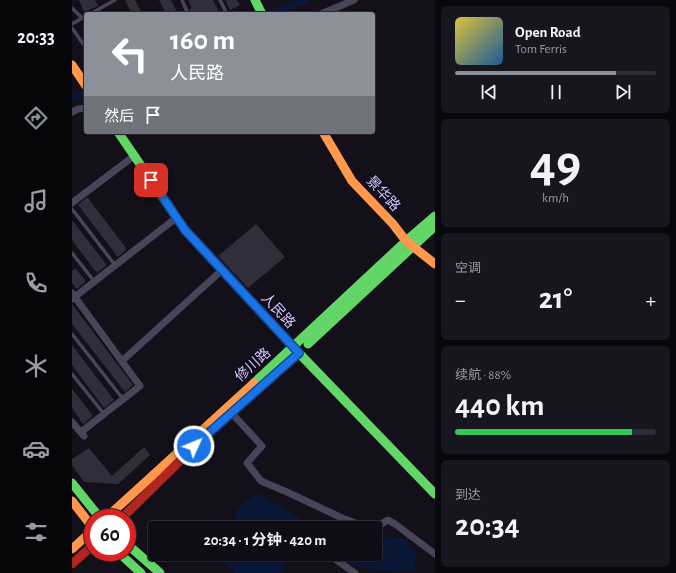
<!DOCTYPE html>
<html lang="zh">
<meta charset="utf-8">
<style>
body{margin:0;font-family:"Alegreya Sans","Noto Sans SC",sans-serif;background:#17151d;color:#f1f3f6;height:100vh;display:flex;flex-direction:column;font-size:15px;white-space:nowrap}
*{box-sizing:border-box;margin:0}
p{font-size:13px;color:#9b9ba0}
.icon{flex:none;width:22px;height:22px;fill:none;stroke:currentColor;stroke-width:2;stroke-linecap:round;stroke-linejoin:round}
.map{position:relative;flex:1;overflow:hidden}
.sheet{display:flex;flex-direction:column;gap:6px;padding:6px;background:#08070b;width:241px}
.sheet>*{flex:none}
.top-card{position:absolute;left:12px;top:12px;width:291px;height:122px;border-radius:4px;box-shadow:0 1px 3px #0004,0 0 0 1px #2e2c34;background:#8c9099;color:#fff;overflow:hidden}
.speed{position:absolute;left:12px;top:509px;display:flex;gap:8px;font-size:20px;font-weight:700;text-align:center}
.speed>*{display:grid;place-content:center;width:52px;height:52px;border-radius:50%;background:#0e0c14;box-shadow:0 1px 3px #0004,0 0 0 1px #2e2c34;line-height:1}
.speed .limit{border:6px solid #d22;background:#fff;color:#111}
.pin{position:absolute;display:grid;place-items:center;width:34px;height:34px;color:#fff;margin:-17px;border-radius:8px;box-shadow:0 2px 6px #0006}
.me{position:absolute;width:44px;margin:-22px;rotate:46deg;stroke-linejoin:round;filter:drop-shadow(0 0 3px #0008)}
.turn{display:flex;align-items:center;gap:14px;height:84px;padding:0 20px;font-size:18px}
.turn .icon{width:52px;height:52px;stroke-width:2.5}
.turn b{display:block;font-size:28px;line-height:34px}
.then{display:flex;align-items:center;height:38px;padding:0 20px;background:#0003;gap:8px;font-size:15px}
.big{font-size:30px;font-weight:700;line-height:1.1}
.sheet .tile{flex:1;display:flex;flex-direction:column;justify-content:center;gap:6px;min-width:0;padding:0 14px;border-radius:6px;background:#17151d}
.sheet .dial{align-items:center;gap:0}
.dial b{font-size:52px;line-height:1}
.song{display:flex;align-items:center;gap:12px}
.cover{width:48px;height:48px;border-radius:6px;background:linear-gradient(135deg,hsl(50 70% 55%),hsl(210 70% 35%))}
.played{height:4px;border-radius:2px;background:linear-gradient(90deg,#8c9099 80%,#2e2c34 80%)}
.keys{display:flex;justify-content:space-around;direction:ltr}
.heat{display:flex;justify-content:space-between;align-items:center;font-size:22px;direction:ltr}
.charge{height:6px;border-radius:3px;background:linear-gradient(90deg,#34c759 88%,#2e2c34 0)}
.trip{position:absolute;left:76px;top:521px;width:234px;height:40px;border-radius:4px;background:#0e0c14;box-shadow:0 1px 3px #0004,0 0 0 1px #2e2c34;font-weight:700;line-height:40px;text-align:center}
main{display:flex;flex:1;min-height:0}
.tabs{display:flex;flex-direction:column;width:72px;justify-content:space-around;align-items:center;background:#060508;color:#9b9ba0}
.tabs .icon{width:28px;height:28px}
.tabs .current{color:#8c9099}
.tabs b{font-size:18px;color:#f1f3f6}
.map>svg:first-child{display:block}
</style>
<main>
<nav class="tabs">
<b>20:33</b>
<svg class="icon current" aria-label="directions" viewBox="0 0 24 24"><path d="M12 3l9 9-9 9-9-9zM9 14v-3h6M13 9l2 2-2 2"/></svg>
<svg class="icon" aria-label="music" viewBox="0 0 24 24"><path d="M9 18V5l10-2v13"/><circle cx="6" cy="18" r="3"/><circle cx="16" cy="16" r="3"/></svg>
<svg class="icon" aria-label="phone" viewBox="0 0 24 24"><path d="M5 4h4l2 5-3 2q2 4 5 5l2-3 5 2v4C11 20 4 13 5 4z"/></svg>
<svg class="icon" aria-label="climate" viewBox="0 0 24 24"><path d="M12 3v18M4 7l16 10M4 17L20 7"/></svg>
<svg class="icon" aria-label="car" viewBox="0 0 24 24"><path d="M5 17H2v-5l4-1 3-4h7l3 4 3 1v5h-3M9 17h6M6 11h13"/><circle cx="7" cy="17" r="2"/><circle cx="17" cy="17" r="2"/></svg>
<svg class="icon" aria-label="filters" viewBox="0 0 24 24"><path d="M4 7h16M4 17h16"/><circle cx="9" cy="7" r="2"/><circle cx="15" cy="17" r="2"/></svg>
</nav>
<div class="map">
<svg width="363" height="573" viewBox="0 0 363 573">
<rect width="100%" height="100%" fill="#13101a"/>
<g fill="#0b1736">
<path d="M186 493 244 528H206L199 523 193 528H163C159 509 172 503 186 493Z"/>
<path d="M317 536 333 539 345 555 342 570C327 573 296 570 280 565 273 563 267 558 260 554H303V543Z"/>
<path d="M145 554H212L214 555 210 571 206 573H162Z"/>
</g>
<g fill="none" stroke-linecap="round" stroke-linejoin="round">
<g stroke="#0b1736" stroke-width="6">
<path d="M200 14 234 0"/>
<path d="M0 99 14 93"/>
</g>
</g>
<g fill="#312e3c">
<path d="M7 0H23L26 6 12 12Z"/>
<path d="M53 0H63L70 14H60Z"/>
<path d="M87 0H99L106 14H94Z"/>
<path d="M116 0H141L148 14H119L117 9 120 8Z"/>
<path d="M153 0H165L168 5 158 10Z"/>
<path d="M14 198H16L54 248 53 249 54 250 46 257 6 205Z"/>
<path d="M0 220 34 264V266L25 273 0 240Z"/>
<path d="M184 224 213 257 176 288 146 256Z"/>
<path d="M3 268 13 280V282L5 289 0 283V271Z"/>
<path d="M0 304 61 385 53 392 0 324Z"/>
<path d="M0 345 42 400 32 408 0 365Z"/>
<path d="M0 389 21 416 11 424 0 408Z"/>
<path d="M72 447 78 455 46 484 12 482 0 465V459L17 448 40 476Z"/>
</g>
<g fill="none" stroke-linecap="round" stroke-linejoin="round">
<g stroke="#48455b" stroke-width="3.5">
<path d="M110 0 116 14"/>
<path d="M148 0 155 14"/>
<path d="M0 8 10 18"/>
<path d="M18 14 43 0"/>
<path d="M0 24 14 16"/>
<path d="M0 28 14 48"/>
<path d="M0 209 43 265"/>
<path d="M0 253 22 281"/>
<path d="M0 334 51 399"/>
<path d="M0 374 32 414"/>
</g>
<g stroke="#48455b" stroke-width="7">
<path d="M249 14 282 0"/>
<path d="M0 112 6 109 14 108"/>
<path d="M0 203 62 156"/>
<path d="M0 293 68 386 9 432"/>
<path d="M0 299 104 218"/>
<path d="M50 361 150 270"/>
<path d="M155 408 190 446 175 463 189 481 215 492 270 518 297 528"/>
<path d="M0 422 12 436"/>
<path d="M272 528 275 520"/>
<path d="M303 528 316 520 323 524 363 554"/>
<path d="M261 554 260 557 283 573"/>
</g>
<g stroke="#63d668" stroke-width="9">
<path d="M183 0 190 14"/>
<path d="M46 132 113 230 221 347 363 494"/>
<path d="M236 344 363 226"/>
<path d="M182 383 334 241 363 216"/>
<path d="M0 483 28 518"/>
<path d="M55 544 88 573"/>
<path d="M46 552 69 573"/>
</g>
<g stroke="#ff974d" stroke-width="9">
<path d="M0 65 14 86"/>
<path d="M251 132 280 181 321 224 334 241 363 264"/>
<path d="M0 501 21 528"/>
<path d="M34 518 182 383"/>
<path d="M0 549 21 530"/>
</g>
<g stroke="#b3261e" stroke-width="9">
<path d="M50 518 125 444"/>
<path d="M0 564 21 545"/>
</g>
</g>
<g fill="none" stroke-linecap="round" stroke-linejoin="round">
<g stroke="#114b97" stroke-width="10">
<path id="route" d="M79 180 113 230 227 353 122 446"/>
</g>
<use href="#route" stroke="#1a73e8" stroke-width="7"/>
</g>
<g text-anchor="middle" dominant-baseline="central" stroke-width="4" stroke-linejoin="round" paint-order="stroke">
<g font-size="14" fill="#d4cbfd" stroke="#110c1e">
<text transform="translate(311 194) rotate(47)">景华路</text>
<text transform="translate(206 311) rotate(47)">人民路</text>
<text transform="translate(181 365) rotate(-42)">修川路</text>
</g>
</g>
</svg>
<div class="speed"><div class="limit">60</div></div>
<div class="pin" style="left:79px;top:180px;background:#d93025"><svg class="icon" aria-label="arrive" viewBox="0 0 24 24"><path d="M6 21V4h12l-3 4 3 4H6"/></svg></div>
<svg class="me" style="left:122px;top:446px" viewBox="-20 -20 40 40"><circle r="17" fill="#1a73e8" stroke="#fff" stroke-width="3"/><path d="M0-11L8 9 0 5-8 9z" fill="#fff"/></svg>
<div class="trip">20:34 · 1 分钟 · 420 m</div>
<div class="top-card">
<div class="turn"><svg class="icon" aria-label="left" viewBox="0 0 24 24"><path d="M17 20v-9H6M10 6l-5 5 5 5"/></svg><div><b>160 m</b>人民路</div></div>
<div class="then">然后<svg class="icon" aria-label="arrive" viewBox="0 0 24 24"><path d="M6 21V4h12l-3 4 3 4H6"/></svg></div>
</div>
</div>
<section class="sheet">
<div class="tile">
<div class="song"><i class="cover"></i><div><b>Open Road</b><p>Tom Ferris</p></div></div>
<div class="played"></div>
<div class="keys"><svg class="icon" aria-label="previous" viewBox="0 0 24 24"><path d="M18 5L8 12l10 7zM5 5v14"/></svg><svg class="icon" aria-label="pause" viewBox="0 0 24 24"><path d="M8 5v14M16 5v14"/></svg><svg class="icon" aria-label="next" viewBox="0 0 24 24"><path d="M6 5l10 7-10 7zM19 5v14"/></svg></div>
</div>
<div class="tile dial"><b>49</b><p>km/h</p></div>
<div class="tile"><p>空调</p>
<div class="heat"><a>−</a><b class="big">21°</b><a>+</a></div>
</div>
<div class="tile"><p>续航 · 88%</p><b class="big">440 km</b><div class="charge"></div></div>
<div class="tile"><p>到达</p><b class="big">20:34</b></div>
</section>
</main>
